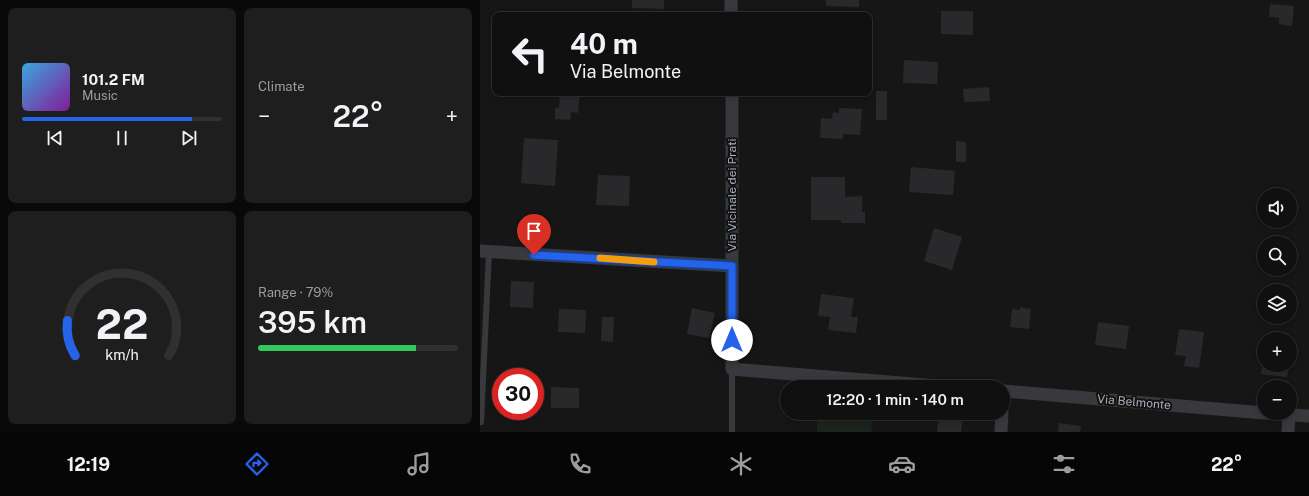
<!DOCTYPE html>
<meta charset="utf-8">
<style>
body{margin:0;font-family:"Public Sans",sans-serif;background:#1e1e1f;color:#f1f3f6;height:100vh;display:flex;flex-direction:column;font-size:15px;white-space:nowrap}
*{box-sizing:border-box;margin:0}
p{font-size:13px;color:#9c9d9f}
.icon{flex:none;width:22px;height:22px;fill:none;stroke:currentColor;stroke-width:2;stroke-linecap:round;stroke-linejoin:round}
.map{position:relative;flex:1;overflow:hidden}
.details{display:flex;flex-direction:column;gap:8px;padding:8px;background:#090909;width:480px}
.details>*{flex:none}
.banner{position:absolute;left:12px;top:12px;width:380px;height:84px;border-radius:8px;box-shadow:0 2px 6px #0003,0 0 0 1px #303031;background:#101011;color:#f1f3f6;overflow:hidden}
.controls{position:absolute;left:777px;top:188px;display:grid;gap:8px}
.controls a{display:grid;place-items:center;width:40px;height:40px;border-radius:50%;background:#101011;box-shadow:0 2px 6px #0003,0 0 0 1px #303031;font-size:20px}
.speed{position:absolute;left:12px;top:368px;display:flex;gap:8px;font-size:20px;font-weight:700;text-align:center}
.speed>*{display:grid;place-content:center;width:52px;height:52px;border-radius:50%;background:#101011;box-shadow:0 2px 6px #0003,0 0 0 1px #303031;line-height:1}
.speed .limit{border:6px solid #d22;background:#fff;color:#111}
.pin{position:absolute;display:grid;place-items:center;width:34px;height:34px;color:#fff;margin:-41px -17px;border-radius:50% 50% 50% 0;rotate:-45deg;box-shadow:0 0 4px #0007}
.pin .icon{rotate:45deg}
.me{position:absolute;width:44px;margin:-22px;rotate:0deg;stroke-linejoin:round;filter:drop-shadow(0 0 3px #0008)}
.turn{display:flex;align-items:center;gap:14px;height:84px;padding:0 12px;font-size:18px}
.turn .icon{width:52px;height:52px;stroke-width:2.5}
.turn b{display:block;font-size:28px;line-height:34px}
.big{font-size:30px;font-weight:600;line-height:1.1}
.details .tile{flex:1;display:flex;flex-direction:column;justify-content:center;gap:6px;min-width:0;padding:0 14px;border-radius:8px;background:#1e1e1f}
.details .dial{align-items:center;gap:0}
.dial svg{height:104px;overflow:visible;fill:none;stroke:#303031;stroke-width:7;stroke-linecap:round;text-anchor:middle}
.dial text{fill:#f1f3f6;stroke:none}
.song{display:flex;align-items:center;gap:12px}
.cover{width:48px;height:48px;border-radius:6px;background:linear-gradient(135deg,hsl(200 70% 55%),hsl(290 70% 35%))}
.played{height:4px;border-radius:2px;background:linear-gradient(90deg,#2563eb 85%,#303031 85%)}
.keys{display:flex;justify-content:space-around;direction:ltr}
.heat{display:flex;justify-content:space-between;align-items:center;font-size:22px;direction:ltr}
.charge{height:6px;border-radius:3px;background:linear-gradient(90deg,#34c759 79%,#303031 0)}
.details .tiles{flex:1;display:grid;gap:8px;grid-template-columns:repeat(2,1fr)}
.trip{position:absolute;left:300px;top:380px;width:230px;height:40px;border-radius:20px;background:#101011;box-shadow:0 2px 6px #0003,0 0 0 1px #303031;font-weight:600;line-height:40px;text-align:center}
.tabs{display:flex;height:64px;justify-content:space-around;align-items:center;background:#060607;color:#9c9d9f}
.tabs .icon{width:28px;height:28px}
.tabs .selected{color:#2563eb}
.tabs b{font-size:18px;color:#f1f3f6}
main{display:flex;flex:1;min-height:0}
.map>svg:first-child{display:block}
</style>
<main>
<section class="details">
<div class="tiles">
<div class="tile">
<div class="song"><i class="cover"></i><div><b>101.2 FM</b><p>Music</p></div></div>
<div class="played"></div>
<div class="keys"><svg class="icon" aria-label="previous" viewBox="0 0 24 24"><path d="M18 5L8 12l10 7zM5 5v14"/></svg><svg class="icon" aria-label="pause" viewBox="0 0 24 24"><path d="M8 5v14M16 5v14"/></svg><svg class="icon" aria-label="next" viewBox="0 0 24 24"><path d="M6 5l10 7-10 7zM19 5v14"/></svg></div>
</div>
<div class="tile"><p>Climate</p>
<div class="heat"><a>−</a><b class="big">22°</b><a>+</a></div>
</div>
<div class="tile dial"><svg viewBox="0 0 100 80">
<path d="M14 69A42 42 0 1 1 86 69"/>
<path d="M14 69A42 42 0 0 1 8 42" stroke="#2563eb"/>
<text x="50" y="56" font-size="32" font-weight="700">22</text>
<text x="50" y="72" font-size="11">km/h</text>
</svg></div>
<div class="tile"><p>Range · 79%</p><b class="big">395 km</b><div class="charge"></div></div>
</div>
</section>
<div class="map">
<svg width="829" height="432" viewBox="0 0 829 432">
<rect width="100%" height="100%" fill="#161617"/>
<path fill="#1c221c" d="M337 413H391L392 432H337Z"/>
<g fill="#29292b">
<path d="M152 0H184V9L152 8Z"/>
<path d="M346 0H379V7L346 6Z"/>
<path d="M790 4 814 6 812 26 799 24V18L789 17Z"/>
<path d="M461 11H493V35L461 34Z"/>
<path d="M424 60 458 62 457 84 423 83Z"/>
<path d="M509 87 510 101 484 102 483 89Z"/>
<rect x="396" y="91" width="11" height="29"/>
<path d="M80 93H100L98 113 91 112 90 120 75 119V108H79Z"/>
<path d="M359 108 382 109 380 135 363 134V139L340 138 341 118 352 119 353 112 359 113Z"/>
<path d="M44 138 78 140 75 186 41 183Z"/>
<path d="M476 141 486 142V162H476Z"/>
<path d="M431 167 475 171 473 195 429 192Z"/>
<path d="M118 175 150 176 149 206 116 205Z"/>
<path d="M331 177H365V197L382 196V212H385V223H361V220H331Z"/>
<path d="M454 228 482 237 472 270 444 261Z"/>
<path d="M31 281 54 282 53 308 30 307Z"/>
<path d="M341 294 374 298 371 317H378L376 333 348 330 350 317 338 316Z"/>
<path d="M540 307 551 309 549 329 530 327 532 309 540 310Z"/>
<path d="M212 308 235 313 229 338 207 334Z"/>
<path d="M79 309 106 310 105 333 78 332Z"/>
<path d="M122 317H134L133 342 121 341Z"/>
<path d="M618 322 649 326 646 349 615 345Z"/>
<path d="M699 329 724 332 719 368 704 366 706 356 695 355Z"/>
<path d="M783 361 784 365H809L807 377 781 374Z"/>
<path d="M71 387 99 388V408H71Z"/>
<rect x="311" y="413" width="9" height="6"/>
<path d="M459 413 483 416 481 432H457Z"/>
<path d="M579 423 601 426 600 432H578Z"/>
</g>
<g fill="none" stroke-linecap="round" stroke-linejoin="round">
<g stroke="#37393c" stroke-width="6">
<path d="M1 422 9 252"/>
<path d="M252 432V369"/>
</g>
<g stroke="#37393c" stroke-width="13">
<path d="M251 0V15"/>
<path d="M252 93V369L469 387"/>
<path d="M0 251 252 266"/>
<path d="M523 391 784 413"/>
<path d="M787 413 829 416"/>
<path d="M521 432 522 413"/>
<path d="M808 432 809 415"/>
</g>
</g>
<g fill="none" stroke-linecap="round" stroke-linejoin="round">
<g stroke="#184099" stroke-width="10">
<path id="route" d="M54 255 252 266V340"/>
</g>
<use href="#route" stroke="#2563eb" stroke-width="7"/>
<path stroke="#f59e0b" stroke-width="7" d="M120 258 174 262"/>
</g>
<g text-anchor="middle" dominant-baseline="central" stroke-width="4" stroke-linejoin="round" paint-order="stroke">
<g font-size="12" fill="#a8afb7" stroke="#111112">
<text transform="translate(252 195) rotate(-90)">Via Vicinale dei Prati</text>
<text transform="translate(654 402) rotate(5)">Via Belmonte</text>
</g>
</g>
</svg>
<div class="controls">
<a><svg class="icon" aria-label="sound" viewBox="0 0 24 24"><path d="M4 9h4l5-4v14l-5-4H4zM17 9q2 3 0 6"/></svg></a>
<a><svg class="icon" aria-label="search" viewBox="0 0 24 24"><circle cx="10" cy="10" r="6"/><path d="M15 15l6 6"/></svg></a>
<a><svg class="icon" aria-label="layers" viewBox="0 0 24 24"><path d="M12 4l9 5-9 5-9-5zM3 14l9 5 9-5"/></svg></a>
<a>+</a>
<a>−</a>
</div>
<div class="speed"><div class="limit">30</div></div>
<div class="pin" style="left:54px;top:255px;background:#d93025"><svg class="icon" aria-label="arrive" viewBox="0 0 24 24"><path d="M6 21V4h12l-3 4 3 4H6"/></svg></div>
<svg class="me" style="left:252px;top:340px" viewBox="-20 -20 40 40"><circle r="19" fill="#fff"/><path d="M0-13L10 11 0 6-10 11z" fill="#2563eb"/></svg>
<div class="trip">12:20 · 1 min · 140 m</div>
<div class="banner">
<div class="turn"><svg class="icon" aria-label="left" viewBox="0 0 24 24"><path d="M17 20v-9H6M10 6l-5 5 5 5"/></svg><div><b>40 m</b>Via Belmonte</div></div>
</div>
</div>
</main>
<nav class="tabs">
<b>12:19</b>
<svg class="icon selected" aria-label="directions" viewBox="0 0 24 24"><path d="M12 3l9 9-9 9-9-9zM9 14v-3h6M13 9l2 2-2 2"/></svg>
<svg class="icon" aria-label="music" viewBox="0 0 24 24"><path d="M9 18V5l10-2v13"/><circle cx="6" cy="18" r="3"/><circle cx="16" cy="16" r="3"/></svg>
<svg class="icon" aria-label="phone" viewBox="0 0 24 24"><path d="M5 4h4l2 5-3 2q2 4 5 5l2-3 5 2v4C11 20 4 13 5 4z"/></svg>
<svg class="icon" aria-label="climate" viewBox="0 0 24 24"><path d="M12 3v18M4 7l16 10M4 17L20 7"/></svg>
<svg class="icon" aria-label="car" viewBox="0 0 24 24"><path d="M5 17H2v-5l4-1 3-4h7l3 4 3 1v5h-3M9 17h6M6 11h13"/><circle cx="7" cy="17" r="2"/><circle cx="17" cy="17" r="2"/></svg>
<svg class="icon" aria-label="filters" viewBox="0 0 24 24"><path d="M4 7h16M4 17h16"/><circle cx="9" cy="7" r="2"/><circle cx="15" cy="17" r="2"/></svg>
<b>22°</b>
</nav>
